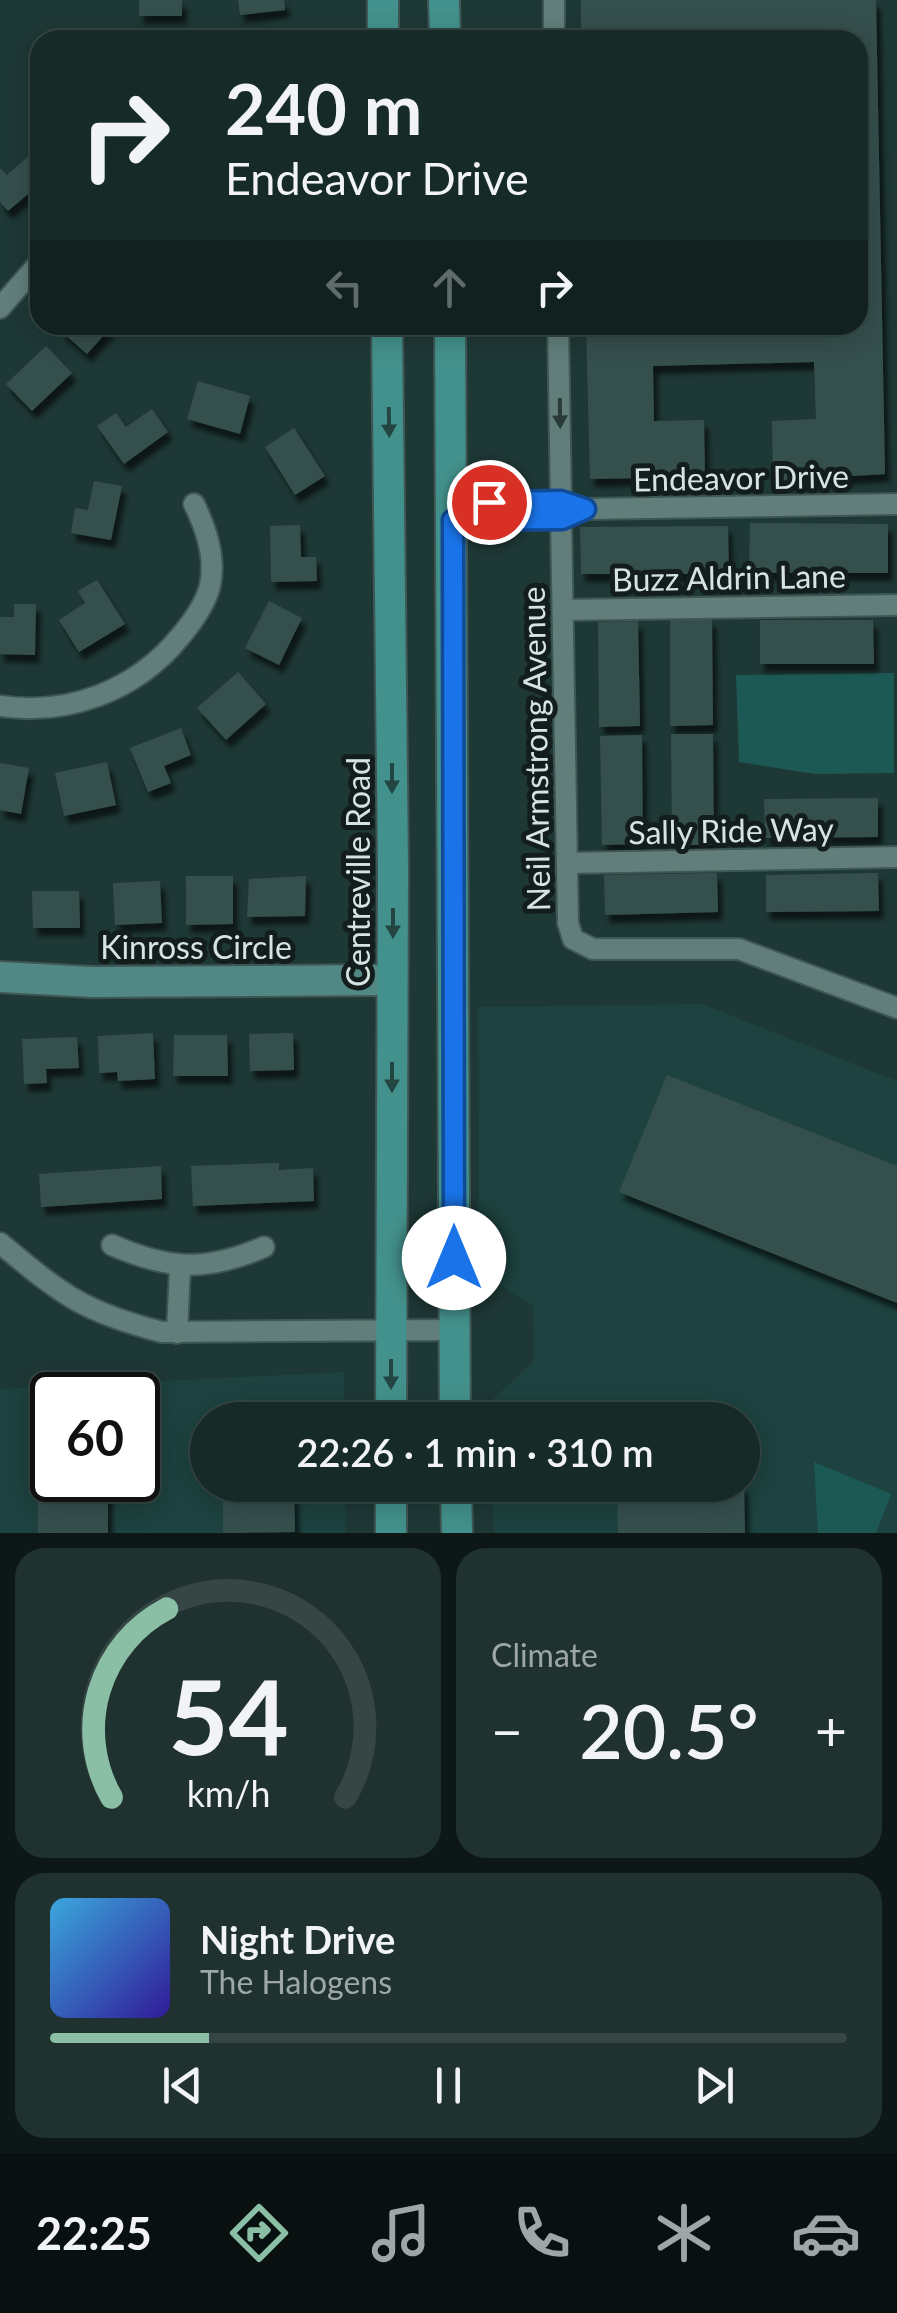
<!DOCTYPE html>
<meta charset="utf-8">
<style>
body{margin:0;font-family:Lato,sans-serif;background:#1f3230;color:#f1f3f6;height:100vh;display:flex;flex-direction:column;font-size:38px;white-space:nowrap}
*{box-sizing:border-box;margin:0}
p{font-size:32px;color:#9ea7a8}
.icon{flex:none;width:55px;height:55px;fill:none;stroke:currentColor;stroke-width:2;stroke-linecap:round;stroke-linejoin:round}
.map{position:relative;height:1533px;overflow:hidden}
.details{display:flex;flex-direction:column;gap:15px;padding:15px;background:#0c1716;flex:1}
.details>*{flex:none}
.hud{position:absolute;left:30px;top:30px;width:838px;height:305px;border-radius:30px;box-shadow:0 5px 25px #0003,0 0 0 2px #354645;background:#162a28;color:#f1f3f6;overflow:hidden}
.speed{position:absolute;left:30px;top:1372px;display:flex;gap:20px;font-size:50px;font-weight:700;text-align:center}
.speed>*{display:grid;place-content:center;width:130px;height:130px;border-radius:50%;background:#162a28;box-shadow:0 5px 25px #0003,0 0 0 2px #354645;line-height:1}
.speed .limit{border:5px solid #111;border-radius:15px;background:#fff;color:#111}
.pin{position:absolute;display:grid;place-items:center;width:85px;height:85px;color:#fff;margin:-42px;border:5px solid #fff;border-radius:50%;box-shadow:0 2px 10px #0007}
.me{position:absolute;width:110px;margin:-55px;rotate:0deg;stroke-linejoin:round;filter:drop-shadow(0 0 8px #0008)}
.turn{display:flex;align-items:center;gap:35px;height:210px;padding:0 30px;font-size:45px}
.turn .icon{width:130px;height:130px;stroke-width:2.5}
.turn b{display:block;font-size:70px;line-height:85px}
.lanes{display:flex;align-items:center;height:95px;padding:0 30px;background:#0003;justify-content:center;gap:50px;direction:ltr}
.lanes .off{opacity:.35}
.big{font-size:75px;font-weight:600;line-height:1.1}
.details .widget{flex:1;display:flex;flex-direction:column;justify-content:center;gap:15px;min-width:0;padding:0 35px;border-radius:30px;background:#1f3230}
.details .dial{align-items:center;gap:0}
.dial svg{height:260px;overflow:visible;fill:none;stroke:#354645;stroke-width:7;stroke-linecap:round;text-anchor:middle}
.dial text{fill:#f1f3f6;stroke:none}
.song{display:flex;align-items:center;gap:30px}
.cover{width:120px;height:120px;border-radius:15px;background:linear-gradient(135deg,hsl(200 70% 55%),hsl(250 70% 35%))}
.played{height:10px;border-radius:5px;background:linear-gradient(90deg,#8abfa5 20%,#354645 20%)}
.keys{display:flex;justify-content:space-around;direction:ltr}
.heat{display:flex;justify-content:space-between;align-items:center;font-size:55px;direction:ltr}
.details .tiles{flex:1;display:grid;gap:15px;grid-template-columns:1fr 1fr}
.widget:last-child{grid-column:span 2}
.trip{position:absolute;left:190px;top:1402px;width:570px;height:100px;border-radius:50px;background:#162a28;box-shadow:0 5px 25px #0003,0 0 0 2px #354645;font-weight:600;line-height:100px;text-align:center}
.dock{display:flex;height:160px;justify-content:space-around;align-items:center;background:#091110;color:#9ea7a8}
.dock .icon{width:70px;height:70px}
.dock .active{color:#8abfa5}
.dock b{font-size:45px;color:#f1f3f6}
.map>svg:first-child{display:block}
</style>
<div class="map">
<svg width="897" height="1533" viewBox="0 0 897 1533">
<defs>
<filter id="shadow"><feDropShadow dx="4.5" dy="8" stdDeviation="2.5" flood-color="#0009"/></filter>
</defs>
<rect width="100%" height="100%" fill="#1e3836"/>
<g fill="#1d423f" fill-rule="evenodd">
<path d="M702 1004 897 1081V1533H494L492 1485H742V1420H490V1402L534 1361 533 1306 479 1272 478 1007Z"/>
<path d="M344 1372 345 1420H208V1485H345L346 1533H0V1389ZM52 1395H138V1480H52Z"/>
</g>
<g fill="#1c5955">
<path d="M894 673V773L815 774 739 762 736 675Z"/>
<path d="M814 1462 891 1494 876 1533H818Z"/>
</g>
<g fill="#36504e" filter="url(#shadow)">
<rect x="139" y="0" width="43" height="16"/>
<path d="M238 0H284L285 10 240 15Z"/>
<path d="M581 0H876L885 474 773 481 772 421 816 419 814 362 653 366 654 421 704 420 705 477 590 479 586 325H858V40H813V30L651 33 652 40H581Z"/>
<path d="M31 154 40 164V184L8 211 0 202V168L7 175Z"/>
<path d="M66 325H113L87 354 61 331Z"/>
<path d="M46 346 72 373 32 411 6 384Z"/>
<path d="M198 381 250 396 240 434 187 419Z"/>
<path d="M152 409 168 432 124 464 97 426 116 413 126 427Z"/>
<path d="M294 428 325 476 295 495 265 447Z"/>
<path d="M94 481 122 486 111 540 71 533 75 508 88 510Z"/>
<path d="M750 523 888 524V573H749Z"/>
<path d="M300 525 301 557H316L317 581 271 582 270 526Z"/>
<path d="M728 526 729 574H581L580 527Z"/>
<path d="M97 580 125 624 79 652 59 620 85 603 78 591Z"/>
<path d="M269 601 302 618 279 665 245 648Z"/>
<path d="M14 604H36L35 655 0 654V617H14Z"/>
<path d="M670 619H712L713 725 670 726Z"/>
<path d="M760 620H873L874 664H760Z"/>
<path d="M638 621 640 726 599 727 598 622Z"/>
<path d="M238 672 266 704 226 740 197 708Z"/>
<path d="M181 728 191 755 164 766 171 783 148 792 130 748Z"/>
<path d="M671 734H713L714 845H672Z"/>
<path d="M642 735 643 844 602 845 600 736Z"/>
<path d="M107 762 116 805 64 816 55 773Z"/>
<path d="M0 763 29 768 21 814 0 810Z"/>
<path d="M878 798V837L765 838 764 799Z"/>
<path d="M717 873 718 912 605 915 604 875Z"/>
<path d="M878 873 879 911 766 912V875Z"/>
<path d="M186 876H233V924L186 925Z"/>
<path d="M306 876 305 916 247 917 249 879Z"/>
<path d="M160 881 162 923 115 925 113 883Z"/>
<path d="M32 891H79L80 928H33Z"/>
<path d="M153 1033 155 1079 118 1081 117 1072 99 1073 98 1036Z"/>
<path d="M293 1033 294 1070 250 1071 249 1034Z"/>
<path d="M174 1035H227L228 1076H173Z"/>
<path d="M77 1037 79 1068 46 1069 47 1083 24 1084 22 1039Z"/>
<path d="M667 1075 897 1166V1303L619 1192Z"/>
<path d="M279 1163V1170L313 1168 314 1201 193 1206 191 1166Z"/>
<path d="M161 1166 162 1199 41 1207 39 1174Z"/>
<path d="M293 1405V1420H222V1406Z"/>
<path d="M38 1432H52V1480H108V1533H38Z"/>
<path d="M223 1485H294L295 1532 223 1533Z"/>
<path d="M617 1485H744L745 1533H618Z"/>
</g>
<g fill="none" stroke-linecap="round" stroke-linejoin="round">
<g stroke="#3f5654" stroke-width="24">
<g id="street">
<path d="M554 0V40"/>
<path d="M0 308 40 262"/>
<path d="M558 325 561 501"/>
<path d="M452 502 561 501 585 509 897 504"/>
<path d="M561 519 568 923 573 939 593 949H739L897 1008"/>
<path d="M453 520 561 519 574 513"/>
<path d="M563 610 897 605"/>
<path d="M0 706C68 716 135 691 179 638 191 624 205 605 210 586 216 558 206 528 194 504"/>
<path d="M567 863 897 857"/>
<path d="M0 1243C61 1294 83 1312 162 1332L454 1330"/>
<path d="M112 1245C169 1270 206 1272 264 1247"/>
<path d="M177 1333 180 1267"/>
</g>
</g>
<g stroke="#3f5654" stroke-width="34">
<path id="secondary" d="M0 977 92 982 392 980"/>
</g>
<g stroke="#3f5654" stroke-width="34">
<g id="primary">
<path d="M383 0V40"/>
<path d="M444 0 445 40"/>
<path d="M387 325 393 867 391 1420"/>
<path d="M450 325 455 1420"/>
<path d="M391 1485V1533"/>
<path d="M456 1485 457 1533"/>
</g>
</g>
<use href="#street" stroke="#627e7b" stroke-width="20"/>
<use href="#secondary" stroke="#528883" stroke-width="30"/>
<use href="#primary" stroke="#43918c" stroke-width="30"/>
</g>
<defs><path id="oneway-solid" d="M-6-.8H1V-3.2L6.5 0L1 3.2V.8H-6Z" transform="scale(2.5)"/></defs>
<use fill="#2a3a38" href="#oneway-solid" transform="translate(560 413) rotate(89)"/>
<g fill="#234643">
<use href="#oneway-solid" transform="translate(389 422) rotate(89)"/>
<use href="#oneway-solid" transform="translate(392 778) rotate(90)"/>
<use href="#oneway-solid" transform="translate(393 923) rotate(90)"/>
<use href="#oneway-solid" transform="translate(392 1077) rotate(90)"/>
<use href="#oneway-solid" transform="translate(391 1374) rotate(90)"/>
</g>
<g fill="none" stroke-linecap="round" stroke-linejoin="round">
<g stroke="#114b97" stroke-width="25">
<path id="route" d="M454 1258 453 520 562 519 585 509 561 501 489 502"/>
</g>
<use href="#route" stroke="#1a73e8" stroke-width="18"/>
</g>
<g text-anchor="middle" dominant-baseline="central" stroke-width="10" stroke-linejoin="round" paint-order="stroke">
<g font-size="32" fill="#d5e4e2" stroke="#121d1c">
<text transform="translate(741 477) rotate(-1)">Endeavor Drive</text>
<text transform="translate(729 577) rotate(-1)">Buzz Aldrin Lane</text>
<text transform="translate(535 749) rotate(-91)">Neil Armstrong Avenue</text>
<text transform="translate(731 830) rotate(-1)">Sally Ride Way</text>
<text transform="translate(357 872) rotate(-90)">Centreville Road</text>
<text x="196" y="946">Kinross Circle</text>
</g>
</g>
</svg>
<div class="speed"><div class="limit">60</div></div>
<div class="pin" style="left:489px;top:502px;background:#d93025"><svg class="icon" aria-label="arrive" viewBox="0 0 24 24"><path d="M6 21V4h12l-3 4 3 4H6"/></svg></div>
<svg class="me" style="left:454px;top:1258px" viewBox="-20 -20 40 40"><circle r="19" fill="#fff"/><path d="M0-13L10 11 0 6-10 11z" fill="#1a73e8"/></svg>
<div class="trip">22:26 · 1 min · 310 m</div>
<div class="hud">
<div class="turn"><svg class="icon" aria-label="right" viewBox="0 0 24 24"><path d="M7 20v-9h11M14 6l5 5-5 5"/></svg><div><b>240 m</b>Endeavor Drive</div></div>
<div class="lanes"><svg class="icon off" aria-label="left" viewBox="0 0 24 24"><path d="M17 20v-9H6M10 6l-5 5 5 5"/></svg><svg class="icon off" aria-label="ahead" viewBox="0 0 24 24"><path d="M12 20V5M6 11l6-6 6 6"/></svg><svg class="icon" aria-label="right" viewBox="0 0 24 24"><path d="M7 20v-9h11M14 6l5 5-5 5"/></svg></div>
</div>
</div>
<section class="details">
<div class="tiles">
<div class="widget dial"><svg viewBox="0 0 100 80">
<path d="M14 69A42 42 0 1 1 86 69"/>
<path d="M14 69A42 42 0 0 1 31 11" stroke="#8abfa5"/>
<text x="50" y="56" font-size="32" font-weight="700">54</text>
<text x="50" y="72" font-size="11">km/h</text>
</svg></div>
<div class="widget"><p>Climate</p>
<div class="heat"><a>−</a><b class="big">20.5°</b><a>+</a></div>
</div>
<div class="widget">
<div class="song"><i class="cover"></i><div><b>Night Drive</b><p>The Halogens</p></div></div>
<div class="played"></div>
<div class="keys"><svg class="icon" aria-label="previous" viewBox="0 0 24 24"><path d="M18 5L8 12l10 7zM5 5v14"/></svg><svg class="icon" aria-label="pause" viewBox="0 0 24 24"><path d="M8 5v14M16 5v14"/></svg><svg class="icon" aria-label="next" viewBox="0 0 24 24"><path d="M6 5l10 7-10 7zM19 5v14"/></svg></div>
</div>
</div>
</section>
<nav class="dock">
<b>22:25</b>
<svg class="icon active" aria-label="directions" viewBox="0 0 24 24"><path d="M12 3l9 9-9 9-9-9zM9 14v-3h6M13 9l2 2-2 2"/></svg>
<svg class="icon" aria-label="music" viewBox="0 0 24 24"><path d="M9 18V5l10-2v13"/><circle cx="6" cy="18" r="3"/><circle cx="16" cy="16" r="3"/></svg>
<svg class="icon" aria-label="phone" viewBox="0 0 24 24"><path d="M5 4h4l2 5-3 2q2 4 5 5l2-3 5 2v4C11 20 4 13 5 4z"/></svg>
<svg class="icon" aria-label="climate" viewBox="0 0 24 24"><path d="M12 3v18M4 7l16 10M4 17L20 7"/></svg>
<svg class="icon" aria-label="car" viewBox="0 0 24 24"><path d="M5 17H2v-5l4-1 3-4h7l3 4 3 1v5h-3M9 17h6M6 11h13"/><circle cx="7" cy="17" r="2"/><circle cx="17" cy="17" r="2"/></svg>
</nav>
